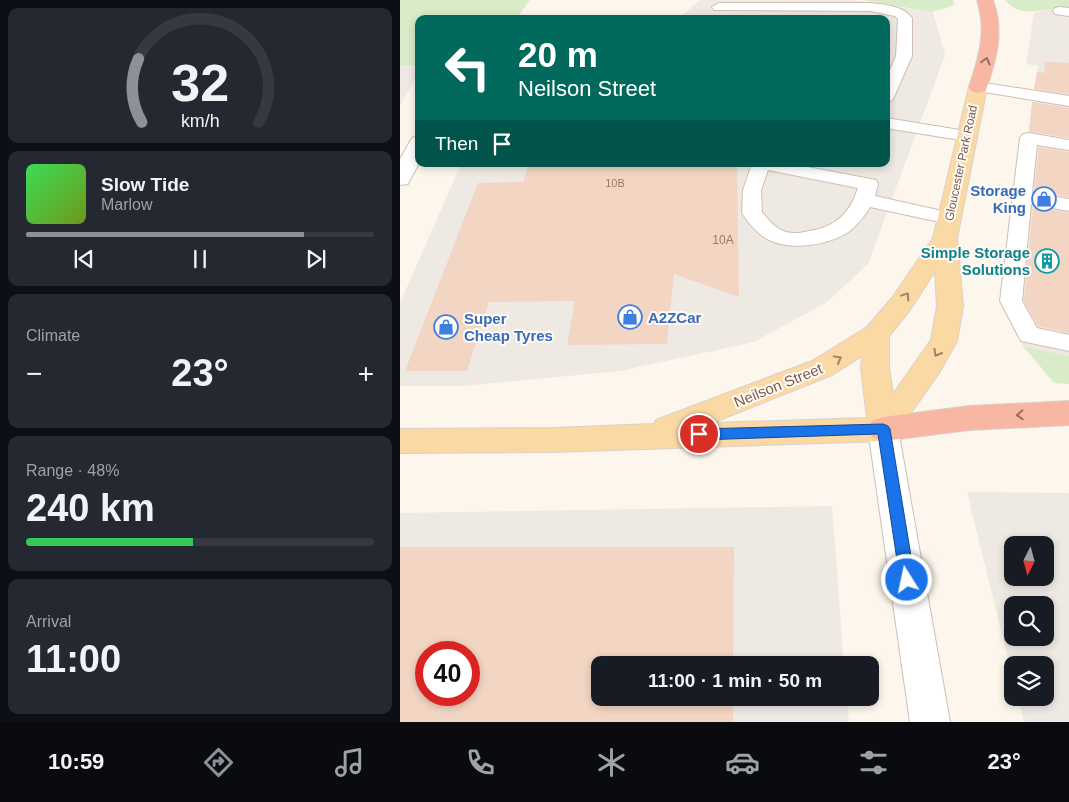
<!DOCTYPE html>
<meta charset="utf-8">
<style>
body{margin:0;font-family:Arial,sans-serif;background:#242831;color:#f1f3f6;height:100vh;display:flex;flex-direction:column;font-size:19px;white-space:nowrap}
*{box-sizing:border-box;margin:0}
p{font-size:16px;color:#9ea1a6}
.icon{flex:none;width:28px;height:28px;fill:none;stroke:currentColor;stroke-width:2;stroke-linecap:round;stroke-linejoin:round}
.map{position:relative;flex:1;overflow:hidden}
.details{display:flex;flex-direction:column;gap:8px;padding:8px;background:#0d0f14;width:400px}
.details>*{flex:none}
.top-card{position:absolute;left:15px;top:15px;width:475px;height:152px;border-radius:10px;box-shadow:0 2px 8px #0003;background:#00695c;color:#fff;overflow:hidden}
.needle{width:32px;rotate:186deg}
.fabs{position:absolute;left:604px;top:536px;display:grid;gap:10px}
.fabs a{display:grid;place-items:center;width:50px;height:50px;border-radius:10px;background:#171b24;box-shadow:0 2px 8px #0003;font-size:25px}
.speed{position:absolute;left:15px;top:641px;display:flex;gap:10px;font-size:25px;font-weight:700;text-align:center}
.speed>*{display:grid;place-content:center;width:65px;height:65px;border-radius:50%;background:#171b24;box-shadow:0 2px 8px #0003;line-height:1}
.speed .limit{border:8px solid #d22;background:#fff;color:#111}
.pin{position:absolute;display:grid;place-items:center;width:42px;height:42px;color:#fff;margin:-21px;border:2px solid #fff;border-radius:50%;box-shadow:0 1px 5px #0007}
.me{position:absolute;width:55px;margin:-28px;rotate:350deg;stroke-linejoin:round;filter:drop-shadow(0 0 4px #0008)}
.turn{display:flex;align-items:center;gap:18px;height:105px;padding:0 20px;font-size:22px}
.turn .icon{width:65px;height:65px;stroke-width:2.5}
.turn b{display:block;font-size:35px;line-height:42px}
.then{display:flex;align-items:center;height:48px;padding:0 20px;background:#0003;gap:10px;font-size:19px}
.big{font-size:38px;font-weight:800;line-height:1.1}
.details .tile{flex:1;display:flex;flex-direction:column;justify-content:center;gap:8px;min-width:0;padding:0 18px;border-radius:10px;background:#242831}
.details .dial{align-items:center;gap:0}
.dial svg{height:130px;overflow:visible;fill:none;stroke:#363941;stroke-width:7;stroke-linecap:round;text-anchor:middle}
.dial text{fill:#f1f3f6;stroke:none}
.song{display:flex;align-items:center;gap:15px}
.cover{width:60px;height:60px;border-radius:8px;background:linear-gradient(135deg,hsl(130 70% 55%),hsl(80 70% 35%))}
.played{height:5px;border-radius:2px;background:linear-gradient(90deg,#8c9099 80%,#363941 80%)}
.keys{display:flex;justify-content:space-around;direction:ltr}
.heat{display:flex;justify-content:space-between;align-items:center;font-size:28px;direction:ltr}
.charge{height:8px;border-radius:4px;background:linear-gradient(90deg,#34c759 48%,#363941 0)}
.trip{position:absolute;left:191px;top:656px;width:288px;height:50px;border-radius:10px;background:#171b24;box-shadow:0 2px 8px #0003;font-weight:800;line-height:50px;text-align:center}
.tab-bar{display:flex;height:80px;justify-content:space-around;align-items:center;background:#090b0e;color:#9ea1a6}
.tab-bar .icon{width:35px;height:35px}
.tab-bar .active{color:#8c9099}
.tab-bar b{font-size:22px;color:#f1f3f6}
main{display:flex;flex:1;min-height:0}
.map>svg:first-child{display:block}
</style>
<main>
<section class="details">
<div class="tile dial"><svg viewBox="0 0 100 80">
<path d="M14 69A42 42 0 1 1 86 69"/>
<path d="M14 69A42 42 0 0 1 12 30" stroke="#8c9099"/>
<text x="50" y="56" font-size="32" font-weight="700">32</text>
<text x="50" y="72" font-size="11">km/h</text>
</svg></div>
<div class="tile">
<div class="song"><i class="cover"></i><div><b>Slow Tide</b><p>Marlow</p></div></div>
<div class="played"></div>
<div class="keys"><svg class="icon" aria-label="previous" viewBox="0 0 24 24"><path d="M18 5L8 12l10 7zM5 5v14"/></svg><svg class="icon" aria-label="pause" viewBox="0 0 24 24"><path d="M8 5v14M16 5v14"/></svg><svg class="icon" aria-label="next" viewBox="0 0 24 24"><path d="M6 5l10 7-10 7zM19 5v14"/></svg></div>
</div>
<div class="tile"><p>Climate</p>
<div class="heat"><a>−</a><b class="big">23°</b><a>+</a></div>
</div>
<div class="tile"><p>Range · 48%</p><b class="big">240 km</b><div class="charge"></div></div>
<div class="tile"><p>Arrival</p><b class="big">11:00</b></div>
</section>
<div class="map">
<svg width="669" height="722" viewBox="0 0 669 722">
<rect width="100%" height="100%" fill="#fdf6ec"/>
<g fill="#efe9e4" fill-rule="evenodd">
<path d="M300 0H454L533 12 545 55 468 264 427 302 354 342 220 371 62 386H0V303L61 164H486V19H278Z"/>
<path d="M660 8 669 10V356L623 346 604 302 638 66 626 64 634 13Z"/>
<path d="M0 65H19V73L0 106Z"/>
<path d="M567 492 669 493V722H624L618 698H645V665H612V675ZM612 545H645V578H612ZM612 605H645V638H612Z"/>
<path d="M432 506 444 665H200V698H447L449 722H0V513ZM26 652H69V695H26Z"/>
</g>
<g fill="#d8ecc9">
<path d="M0 0H130L116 19H19V65H0Z"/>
<path d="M463 0H553L555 5 532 12Z"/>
<path d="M605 0H669V10C646 5 624 22 605 0Z"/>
<path d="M623 346 669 356V384L654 383Z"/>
</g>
<g fill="#f3d5c3" fill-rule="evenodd">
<path d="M645 62 669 63V94L634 89 637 72 644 73Z"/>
<path d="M632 102 669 108V138L629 131Z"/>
<path d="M639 147 669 152V197L634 191Z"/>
<path d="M129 164H337L339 297 274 274 267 344 167 345 175 301 89 302 67 371H5L78 183 123 182Z"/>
<path d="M633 206 669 213V333L638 326 624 301Z"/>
<path d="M0 547H334L333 665H200V698H333V722H0ZM26 652H69V695H26Z"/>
</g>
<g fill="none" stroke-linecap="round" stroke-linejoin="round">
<g stroke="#d1beb0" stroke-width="2">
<g id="service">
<path d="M319 3H470C485 5 502 5 512 18V56L494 97 492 100 486 102V79L496 56 498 19 495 16 470 11 314 10 312 7Z"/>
<path d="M660 7 669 8V16L655 14 653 11 655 8Z"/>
<path d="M578 82 669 96V106L572 90 570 87 572 84Z"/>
<path d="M486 118 566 131 572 132 575 136 572 140 566 141 486 128Z"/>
<path d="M629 133 669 140V150L637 145 632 193 669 199V211L631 204 622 301 637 328 669 335V351L621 341 600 301 620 138 623 134Z"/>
<path d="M352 164H392L476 180 478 184 475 196 556 214 559 218 556 222 549 224 470 207C464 217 457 226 447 233 427 245 392 251 369 240 358 234 349 224 342 213L343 190ZM368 170 458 188C450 213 436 227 409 231 402 233 393 234 386 232 376 229 368 220 362 212L361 190Z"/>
</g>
</g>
<g stroke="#d1beb0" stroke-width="2">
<path id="minor" d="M19 136V163L8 184 0 185V159L12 138Z"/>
</g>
<g stroke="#d1beb0" stroke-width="2">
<path id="tertiary" d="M483 417 494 421 498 429 550 722H510L468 429 472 421Z"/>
</g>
<g stroke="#dad1cd" stroke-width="2">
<path id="primary" d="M578 81 585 83 587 87 557 238 563 306 557 341 539 373 494 437 483 441 153 452 0 453V429L153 428 254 424 256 420 412 361 467 327 492 298 533 238 569 87 571 83ZM535 271 537 306 531 340 493 394 489 368V336L510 310ZM462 356 461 368 467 418 312 423 432 375Z"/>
</g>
<g stroke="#dad1cd" stroke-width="2">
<g id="motorway">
<path d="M577 0H593C604 31 597 57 587 87L585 91 578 93 571 91 569 87C579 57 587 31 577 0Z"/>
<path d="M669 401V425L569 430 483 441 472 437 468 429 472 421 483 417 569 406Z"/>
</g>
</g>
<use href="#service" fill="#fff" fill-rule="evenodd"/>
<use href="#minor" fill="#fff" fill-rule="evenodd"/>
<use href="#tertiary" fill="#fff" fill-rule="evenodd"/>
<use href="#primary" fill="#fbd9a5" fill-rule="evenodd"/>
<use href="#motorway" fill="#f7b7a3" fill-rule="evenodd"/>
</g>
<defs><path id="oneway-chevron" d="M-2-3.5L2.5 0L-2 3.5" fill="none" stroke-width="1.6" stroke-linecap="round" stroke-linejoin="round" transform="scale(1.25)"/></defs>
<g stroke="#936e5e">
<use href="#oneway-chevron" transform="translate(586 61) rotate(-75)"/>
<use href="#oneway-chevron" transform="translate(620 415) rotate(177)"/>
</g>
<g stroke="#a18267">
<use href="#oneway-chevron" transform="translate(506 296) rotate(-56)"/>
<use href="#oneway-chevron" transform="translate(537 353) rotate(120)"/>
<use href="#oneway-chevron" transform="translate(438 359) rotate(-29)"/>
</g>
<path fill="#1a73e8" stroke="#114b97" d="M483 424 488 426 490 429 515 580 512 585 507 587 502 585 500 580 478 434 299 440 295 438 293 434 295 431 299 429Z"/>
<defs>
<g id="shop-ring" transform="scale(1.25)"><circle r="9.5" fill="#fffaf3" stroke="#3f7fe0" stroke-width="1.5"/><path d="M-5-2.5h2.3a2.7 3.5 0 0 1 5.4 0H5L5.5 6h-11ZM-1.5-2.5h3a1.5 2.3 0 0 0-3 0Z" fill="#3f7fe0"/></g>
<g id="building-ring" transform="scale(1.25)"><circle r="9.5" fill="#fffaf3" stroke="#0f9aa8" stroke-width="1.5"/><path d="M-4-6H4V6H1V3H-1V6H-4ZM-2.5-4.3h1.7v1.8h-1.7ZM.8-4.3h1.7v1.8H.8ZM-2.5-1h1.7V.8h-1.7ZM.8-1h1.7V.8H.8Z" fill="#0f9aa8"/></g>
</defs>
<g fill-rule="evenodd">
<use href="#shop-ring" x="644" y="199"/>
<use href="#building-ring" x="647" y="261"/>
<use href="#shop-ring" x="230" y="317"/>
<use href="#shop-ring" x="46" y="327"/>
</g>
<g text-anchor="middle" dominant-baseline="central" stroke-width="4" stroke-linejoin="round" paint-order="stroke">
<g font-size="11" fill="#987a6a">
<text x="215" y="183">10B</text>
</g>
<g font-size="12" fill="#7a5c4d" stroke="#fffaf3">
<text transform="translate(561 163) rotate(-78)">Gloucester Park Road</text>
</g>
<g font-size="12" fill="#987a6a">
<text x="323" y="240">10A</text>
</g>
<g font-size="15" font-weight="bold" fill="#366cbe" stroke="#fffaf3" text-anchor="start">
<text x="626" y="190" text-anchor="end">Storage<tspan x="626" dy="17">King</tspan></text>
<text x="248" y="317">A2ZCar</text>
<text x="64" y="318">Super<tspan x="64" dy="17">Cheap Tyres</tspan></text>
</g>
<g font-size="15" font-weight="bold" fill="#0d838f" stroke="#fffaf3" text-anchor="end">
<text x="630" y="252">Simple Storage<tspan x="630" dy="17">Solutions</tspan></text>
</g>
<g font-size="15" fill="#7a5c4d" stroke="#fffaf3">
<text transform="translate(378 385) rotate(-22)">Neilson Street</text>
</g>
</g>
</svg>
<div class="fabs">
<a><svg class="needle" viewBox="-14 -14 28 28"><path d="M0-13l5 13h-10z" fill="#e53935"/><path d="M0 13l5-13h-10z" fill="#9ea1a6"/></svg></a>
<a><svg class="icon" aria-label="search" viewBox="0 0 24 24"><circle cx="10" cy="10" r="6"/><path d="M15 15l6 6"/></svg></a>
<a><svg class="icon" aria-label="layers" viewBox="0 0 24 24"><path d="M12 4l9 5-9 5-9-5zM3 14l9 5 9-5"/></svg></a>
</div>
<div class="speed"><div class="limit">40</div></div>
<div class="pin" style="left:299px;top:434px;background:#d93025"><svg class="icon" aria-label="arrive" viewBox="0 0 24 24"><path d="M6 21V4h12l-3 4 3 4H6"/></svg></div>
<svg class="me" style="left:507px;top:580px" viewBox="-20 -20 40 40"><circle r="17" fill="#1a73e8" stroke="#fff" stroke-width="3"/><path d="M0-11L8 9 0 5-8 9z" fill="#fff"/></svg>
<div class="trip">11:00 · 1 min · 50 m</div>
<div class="top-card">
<div class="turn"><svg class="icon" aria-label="left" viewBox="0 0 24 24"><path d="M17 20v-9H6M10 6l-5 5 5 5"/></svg><div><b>20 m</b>Neilson Street</div></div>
<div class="then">Then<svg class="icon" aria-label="arrive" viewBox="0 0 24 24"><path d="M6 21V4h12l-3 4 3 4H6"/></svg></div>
</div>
</div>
</main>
<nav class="tab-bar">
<b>10:59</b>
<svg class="icon active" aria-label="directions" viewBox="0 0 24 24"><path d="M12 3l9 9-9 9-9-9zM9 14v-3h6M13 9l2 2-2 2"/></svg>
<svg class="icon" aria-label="music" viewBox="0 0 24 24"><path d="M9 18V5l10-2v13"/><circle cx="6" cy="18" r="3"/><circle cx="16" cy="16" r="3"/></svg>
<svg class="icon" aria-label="phone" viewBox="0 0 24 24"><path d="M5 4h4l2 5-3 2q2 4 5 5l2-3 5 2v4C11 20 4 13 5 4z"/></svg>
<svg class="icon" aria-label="climate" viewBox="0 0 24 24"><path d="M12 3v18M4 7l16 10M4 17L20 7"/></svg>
<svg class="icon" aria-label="car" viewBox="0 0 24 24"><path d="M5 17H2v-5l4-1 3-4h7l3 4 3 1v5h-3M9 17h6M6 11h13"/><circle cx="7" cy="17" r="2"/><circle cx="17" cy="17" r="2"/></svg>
<svg class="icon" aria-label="filters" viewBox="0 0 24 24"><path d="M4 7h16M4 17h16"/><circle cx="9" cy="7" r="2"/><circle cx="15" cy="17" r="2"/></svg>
<b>23°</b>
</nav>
